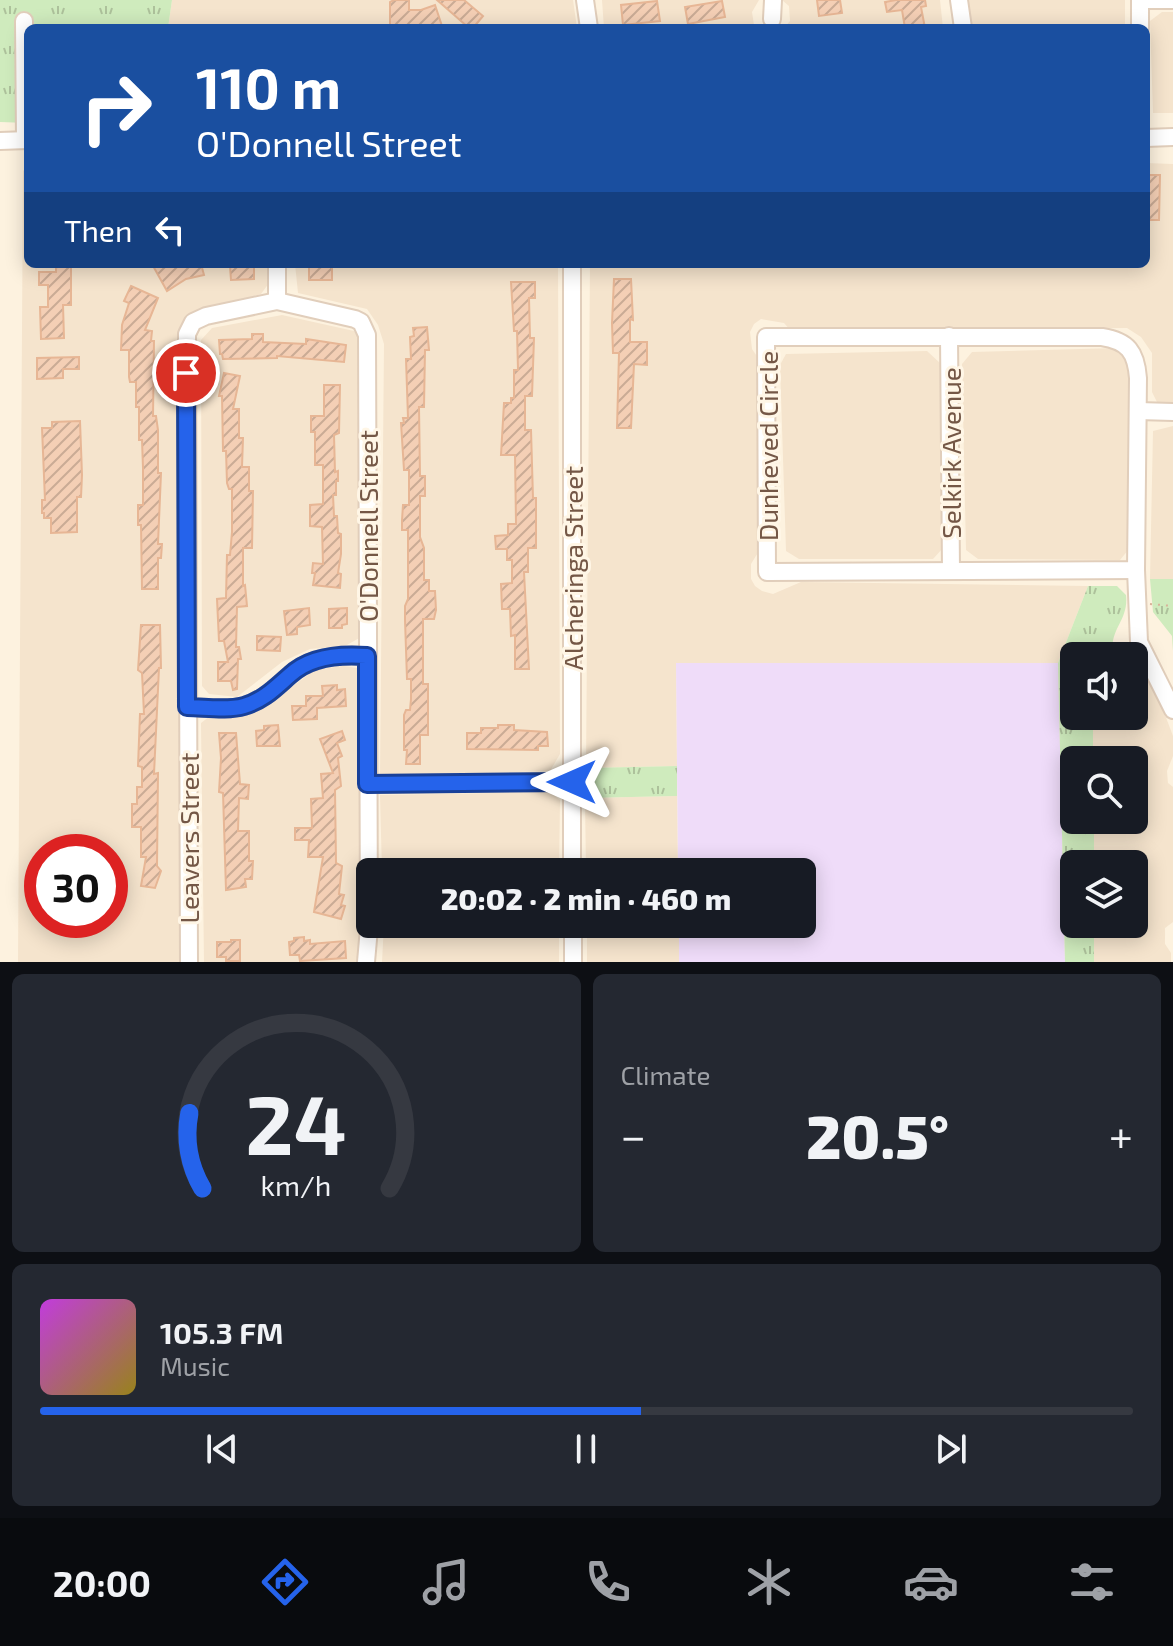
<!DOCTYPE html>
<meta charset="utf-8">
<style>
body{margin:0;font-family:"Exo 2",sans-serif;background:#242831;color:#f1f3f6;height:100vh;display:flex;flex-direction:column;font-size:30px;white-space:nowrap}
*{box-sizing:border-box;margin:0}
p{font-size:26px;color:#9ea1a6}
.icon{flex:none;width:44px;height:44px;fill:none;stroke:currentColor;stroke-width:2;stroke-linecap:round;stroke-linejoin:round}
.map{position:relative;height:962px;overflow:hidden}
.details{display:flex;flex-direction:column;gap:12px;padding:12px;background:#0d0f14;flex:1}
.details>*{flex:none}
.banner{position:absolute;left:24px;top:24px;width:1126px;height:244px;border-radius:12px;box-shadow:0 4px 20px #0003;background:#1a4fa0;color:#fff;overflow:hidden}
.controls{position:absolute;left:1060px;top:642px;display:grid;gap:16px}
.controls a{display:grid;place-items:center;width:88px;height:88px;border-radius:12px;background:#171b24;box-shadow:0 4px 20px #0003;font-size:40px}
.speed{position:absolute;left:24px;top:834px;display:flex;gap:16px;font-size:40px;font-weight:700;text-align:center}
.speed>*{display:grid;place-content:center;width:104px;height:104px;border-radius:50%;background:#171b24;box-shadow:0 4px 20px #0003;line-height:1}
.speed .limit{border:12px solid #d22;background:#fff;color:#111}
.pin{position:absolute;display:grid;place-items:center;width:68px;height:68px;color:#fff;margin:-34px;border:4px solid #fff;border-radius:50%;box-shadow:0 2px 8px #0007}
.me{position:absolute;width:88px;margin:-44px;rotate:270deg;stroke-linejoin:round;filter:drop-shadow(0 0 6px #0008)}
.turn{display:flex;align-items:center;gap:28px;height:168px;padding:0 40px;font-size:36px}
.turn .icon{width:104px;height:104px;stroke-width:2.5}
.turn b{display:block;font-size:56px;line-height:68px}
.then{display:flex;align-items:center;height:76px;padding:0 40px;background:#0003;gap:16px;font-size:30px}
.big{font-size:60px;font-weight:800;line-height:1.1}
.details .card{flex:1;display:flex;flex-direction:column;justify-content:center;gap:12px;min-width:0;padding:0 28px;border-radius:12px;background:#242831}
.details .dial{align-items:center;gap:0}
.dial svg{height:208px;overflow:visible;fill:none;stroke:#363941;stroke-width:7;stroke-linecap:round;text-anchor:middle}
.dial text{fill:#f1f3f6;stroke:none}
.song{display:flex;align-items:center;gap:24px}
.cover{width:96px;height:96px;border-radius:12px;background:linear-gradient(135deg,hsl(290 70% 55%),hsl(50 70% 35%))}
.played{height:8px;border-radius:4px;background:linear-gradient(90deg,#2563eb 55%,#363941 55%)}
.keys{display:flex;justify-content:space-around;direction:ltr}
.heat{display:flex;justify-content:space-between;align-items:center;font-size:44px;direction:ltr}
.details .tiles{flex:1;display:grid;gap:12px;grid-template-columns:1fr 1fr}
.card:last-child{grid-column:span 2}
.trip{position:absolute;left:356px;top:858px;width:460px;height:80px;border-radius:12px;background:#171b24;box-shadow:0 4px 20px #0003;font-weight:800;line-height:80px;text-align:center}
.dock{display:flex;height:128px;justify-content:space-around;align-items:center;background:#090b0e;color:#9ea1a6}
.dock .icon{width:56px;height:56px}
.dock .active{color:#2563eb}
.dock b{font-size:36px;color:#f1f3f6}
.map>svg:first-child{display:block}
</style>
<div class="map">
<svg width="1173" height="962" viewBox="0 0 1173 962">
<defs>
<pattern id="grass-tufts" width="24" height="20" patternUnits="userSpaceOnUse" patternTransform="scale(2)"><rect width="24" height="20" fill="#cfebbd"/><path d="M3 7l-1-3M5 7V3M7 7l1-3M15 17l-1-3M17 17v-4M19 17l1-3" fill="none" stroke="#adc19b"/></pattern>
<pattern id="building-hatch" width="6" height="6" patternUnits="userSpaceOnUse" patternTransform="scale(2)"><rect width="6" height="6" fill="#f4cfb5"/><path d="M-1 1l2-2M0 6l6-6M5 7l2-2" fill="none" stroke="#caab95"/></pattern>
</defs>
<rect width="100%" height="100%" fill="#fdf2df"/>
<g fill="#f5e4cd" fill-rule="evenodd">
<path d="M172 0H573L577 28H168Z"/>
<path d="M602 0H759L752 12 754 25 758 28H604Z"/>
<path d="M782 0H940L943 28H784L790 21 789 6Z"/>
<path d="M968 0H1125V28H972Z"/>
<path d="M1162 12H1173V113H1153L1150 21Z"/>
<path d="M1146 163 1173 164V402H1157L1152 392V353L1141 337 1127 328 791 331 784 323 761 319 754 324 750 332 752 349 763 365 762 546 751 564V579L755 586 762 591 773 594 801 582 1088 586 1058 663H676L677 766 586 768 590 264H1146Z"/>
<path d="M28 165V264H269V283L261 294 186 315 179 333 181 962H18L23 171ZM42 852H110V920H42Z"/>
<path d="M295 264H558L560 754 550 771 380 776 384 344 378 325 367 309 298 293Z"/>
<path d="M282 315 354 331 361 340 363 636 345 646 310 649 282 662 237 697 209 694 202 686 201 340 212 328Z"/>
<path d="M1118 348 1129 362V549L1120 560 978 559 966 550 962 364 972 352Z"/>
<path d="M927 351 941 364 942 549 933 559H799L786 551 780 365 786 354Z"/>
<path d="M1173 426V579H1150L1153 431Z"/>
<path d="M343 666 357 668 362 933 356 962H204L201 723 210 716 241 715 269 703 315 670Z"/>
<path d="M1134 668 1148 670 1173 736V756L1167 771 1168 783 1173 787V922L1165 928V944L1171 953V962H1094V924H1134V864H1094V820H1134V760H1093V716H1134Z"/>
<path d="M550 792 560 800 559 872H382L380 795Z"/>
<path d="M677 796 678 872H586L585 798Z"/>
<path d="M384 924H559V962H382Z"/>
<rect x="587" y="924" width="92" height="38"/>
</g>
<path fill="#efdcf9" d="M676 663H1058L1065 962H679V924H802V872H678Z"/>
<g fill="url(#grass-tufts)">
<path d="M0 0H172L168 28H28V123L0 122Z"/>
<path d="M1150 579H1173V651L1172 636 1153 612Z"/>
<path d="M1088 586H1117L1126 595C1129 622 1107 630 1114 656H1074V716H1093V760H1074V820H1094V864H1074V924H1094V962H1065L1058 663Z"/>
<path d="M677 766V796L585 798 586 768Z"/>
</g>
<g fill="url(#building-hatch)" stroke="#e7b695" stroke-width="2">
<path d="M394 0H409V10H421L435 5 442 26 390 28V2Z"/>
<path d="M437 0H464L483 16 473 28H469Z"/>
<path d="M817 0H840L842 13 819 16Z"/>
<path d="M896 0H925L926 6 921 7 925 28H905L902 10 887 12 885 2Z"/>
<path d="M657 1 660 21 623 25 621 5Z"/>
<path d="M722 1 725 17 688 24 685 7Z"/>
<path d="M1146 175H1160L1159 220H1146Z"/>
<path d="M56 264H71V305H63L64 338 41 339 40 307H48V285H39V272H56Z"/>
<path d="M152 264H201L204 275 186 279 167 291Z"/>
<rect x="309" y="264" width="23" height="16"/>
<path d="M254 265V279L231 280 230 266Z"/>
<path d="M614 279H631L633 320 630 319V342H647V365L634 364 631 428H617L619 353H613L612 323Z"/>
<path d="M511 282H535V298H529L530 338H534L532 396H525V430H531L533 498H536V548H528V572H524L529 669H515V635L511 636 510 609H502L501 584 512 583V560H507V549H496L495 536 508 535V524H516L515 455H501L504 403H511V398H514V370H518L517 331H514Z"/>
<path d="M131 286 158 298 145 330 152 331 151 341H154L153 416H156L158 430V473H161L158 544H162L161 558H158V589H142L141 525H138V505H143V468L142 440H139V407H136V382H130L129 377V350H121L122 325 129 303 124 301Z"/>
<path d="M427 327 429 350H425L424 407H419L420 476H425V496H420V537L424 548V580H429V591H435L436 610 434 619H423V684H428V735H420V764H406L407 750H404V715L406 710H410L411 699V679H407L405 620V606L408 599V530H402V520L403 505H409V470H404L401 423H404L403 418H408L406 359H411L410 337 414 336 413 328Z"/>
<path d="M252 334H263V342L306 344V339L346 345 344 362 277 356V358L223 359 222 354H220L219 340 252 339Z"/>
<path d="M79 357V369H63V378L37 379V358Z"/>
<path d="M224 373 240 376 233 409H239V438H243L242 467H249V491H253L252 548H243V586L245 585 247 606 237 607 236 647H239L241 659H238L237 689 233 690 231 681H218V662H228L224 641H219L217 599 226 598 227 555H230L232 532V489H229L227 483 226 451H223L222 396H219Z"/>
<path d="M324 385H340L339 433 334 435 335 472 338 471V481H336V495H333L334 516H337L338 533 341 534V554L338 573 341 574 340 588 313 585 315 573H312L313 563 323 564 322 527 310 526V505L323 504V465H315V432H311V416H324Z"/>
<path d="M80 421 82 475 81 497H77V532L51 533V518H44V513H42V500H45L42 428H52V422Z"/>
<path d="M309 608 310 625 297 627V634L287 635 284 611Z"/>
<path d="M347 608V624L342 625V628H329V609Z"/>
<path d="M141 625H160L161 668H159L154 774 158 773 157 866 161 871 155 888 141 886 146 857H141V827H132V804H137V787H142V767L138 766 140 714H144L142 673 138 670Z"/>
<path d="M257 636 281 637 280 651 257 650Z"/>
<path d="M337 685V690L345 689 346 706 317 708V719L293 720 292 706H306V696H323L322 686Z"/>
<path d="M278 725 280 746H257L256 731 264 730V726Z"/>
<path d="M498 725H514V730L547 732 548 746H538V750L467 749V733H481V728H498Z"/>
<path d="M342 731 345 740 337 743 342 756 338 758 341 786 335 790 336 863 342 866 339 894 344 895 341 905 345 906 341 919 314 912 323 857H308L309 840H295V828H312L311 799 323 798 321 774 333 773 320 739Z"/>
<path d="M219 733H236L240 784 249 785 248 799 239 798 238 831H249V861H253L252 879H245L246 887 226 890 223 793 219 792 221 758Z"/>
<path d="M304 937V941L310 940V944L345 941 346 958 300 961 299 955H290L289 942 294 941V938Z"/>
<path d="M231 940H240V961H226V957H217V942H231Z"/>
</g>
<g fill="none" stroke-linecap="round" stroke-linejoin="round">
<g stroke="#e1cebb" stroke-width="20">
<g id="minor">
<path d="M585 0 589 28"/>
<path d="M959 0 963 28"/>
<path d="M1140 0H1173"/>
<path d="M1140 0V28"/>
<path d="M772 19 773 0"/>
<path d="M24 21 25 140"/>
<path d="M1146 138 1173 137"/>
<path d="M0 141 28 140"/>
<path d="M277 264V301"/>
<path d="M572 264V872"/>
<path d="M949 336 951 570"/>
<path d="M766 337H1102C1128 341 1136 352 1138 378L1136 570 767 572Z"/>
<path d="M1138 411 1173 412"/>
<path d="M1136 570 1139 642 1173 710"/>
<path d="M187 707C204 707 227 711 244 706 264 700 275 688 290 675 310 656 341 654 367 656"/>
<path d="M367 784 572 782"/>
<path d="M573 924V962"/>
<path d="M189 962 187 334 193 322 206 316 277 301 355 319 361 322 367 335 369 928 366 962"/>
</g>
</g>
<path stroke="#d8b299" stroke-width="2" stroke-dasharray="2 6" stroke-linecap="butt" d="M1150 604 1173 606"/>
<use href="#minor" stroke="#fff" stroke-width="16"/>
</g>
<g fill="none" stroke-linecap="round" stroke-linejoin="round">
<g stroke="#184099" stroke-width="20">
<path id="route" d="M186 373 187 707C204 707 227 711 244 706 264 700 275 688 290 675 310 656 341 654 367 656V784L572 782"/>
</g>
<use href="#route" stroke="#2563eb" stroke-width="14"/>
</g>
<g text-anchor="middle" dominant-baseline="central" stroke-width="6" stroke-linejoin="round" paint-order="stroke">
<g font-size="26" fill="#745746" stroke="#fff6e6">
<text transform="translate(767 446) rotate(-90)">Dunheved Circle</text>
<text transform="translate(950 453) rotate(-90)">Selkirk Avenue</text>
<text transform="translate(367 526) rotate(-90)">O'Donnell Street</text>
<text transform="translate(572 568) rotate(-90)">Alcheringa Street</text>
<text transform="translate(188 838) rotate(-90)">Leavers Street</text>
</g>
</g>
</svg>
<div class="controls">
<a><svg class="icon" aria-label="sound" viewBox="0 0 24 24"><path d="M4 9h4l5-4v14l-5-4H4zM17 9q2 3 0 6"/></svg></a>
<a><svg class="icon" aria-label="search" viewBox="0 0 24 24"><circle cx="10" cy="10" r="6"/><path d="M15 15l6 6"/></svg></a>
<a><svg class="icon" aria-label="layers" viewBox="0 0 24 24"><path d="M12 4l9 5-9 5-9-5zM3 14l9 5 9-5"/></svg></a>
</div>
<div class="speed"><div class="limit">30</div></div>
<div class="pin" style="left:186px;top:373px;background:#d93025"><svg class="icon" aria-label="arrive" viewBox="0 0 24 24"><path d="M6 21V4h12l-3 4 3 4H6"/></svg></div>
<svg class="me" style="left:572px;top:782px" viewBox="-20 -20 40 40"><path d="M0-17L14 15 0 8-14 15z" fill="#2563eb" stroke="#fff" stroke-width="4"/></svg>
<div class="trip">20:02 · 2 min · 460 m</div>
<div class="banner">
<div class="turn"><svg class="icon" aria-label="right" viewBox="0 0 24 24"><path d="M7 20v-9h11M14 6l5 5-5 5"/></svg><div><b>110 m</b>O'Donnell Street</div></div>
<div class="then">Then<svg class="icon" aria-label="left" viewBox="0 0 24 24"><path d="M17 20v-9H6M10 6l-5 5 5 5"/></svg></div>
</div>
</div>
<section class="details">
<div class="tiles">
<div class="card dial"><svg viewBox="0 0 100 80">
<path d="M14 69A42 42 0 1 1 86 69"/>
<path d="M14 69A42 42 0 0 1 9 40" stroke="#2563eb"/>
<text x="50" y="56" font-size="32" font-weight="700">24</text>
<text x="50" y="72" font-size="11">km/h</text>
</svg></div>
<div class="card"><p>Climate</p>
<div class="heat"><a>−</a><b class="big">20.5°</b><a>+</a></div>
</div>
<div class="card">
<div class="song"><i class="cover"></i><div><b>105.3 FM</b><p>Music</p></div></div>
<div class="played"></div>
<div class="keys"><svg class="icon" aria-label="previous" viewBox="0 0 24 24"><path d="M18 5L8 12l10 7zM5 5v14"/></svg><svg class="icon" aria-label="pause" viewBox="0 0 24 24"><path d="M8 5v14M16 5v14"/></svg><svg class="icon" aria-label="next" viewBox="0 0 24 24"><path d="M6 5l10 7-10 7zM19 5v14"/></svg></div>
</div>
</div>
</section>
<nav class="dock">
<b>20:00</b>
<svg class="icon active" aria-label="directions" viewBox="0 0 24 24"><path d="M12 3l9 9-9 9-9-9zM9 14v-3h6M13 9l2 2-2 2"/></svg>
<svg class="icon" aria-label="music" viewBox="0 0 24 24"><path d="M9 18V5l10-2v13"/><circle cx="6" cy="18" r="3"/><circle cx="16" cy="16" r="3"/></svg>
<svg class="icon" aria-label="phone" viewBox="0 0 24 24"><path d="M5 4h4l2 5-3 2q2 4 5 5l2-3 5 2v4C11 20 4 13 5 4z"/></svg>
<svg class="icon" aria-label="climate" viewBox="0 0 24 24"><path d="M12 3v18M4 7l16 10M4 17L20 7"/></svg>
<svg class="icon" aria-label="car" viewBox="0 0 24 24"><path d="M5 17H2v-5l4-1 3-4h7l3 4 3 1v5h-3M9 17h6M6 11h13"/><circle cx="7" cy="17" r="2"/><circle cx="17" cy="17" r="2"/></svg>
<svg class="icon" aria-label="filters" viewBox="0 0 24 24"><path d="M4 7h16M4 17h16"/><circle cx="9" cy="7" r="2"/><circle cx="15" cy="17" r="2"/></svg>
</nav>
